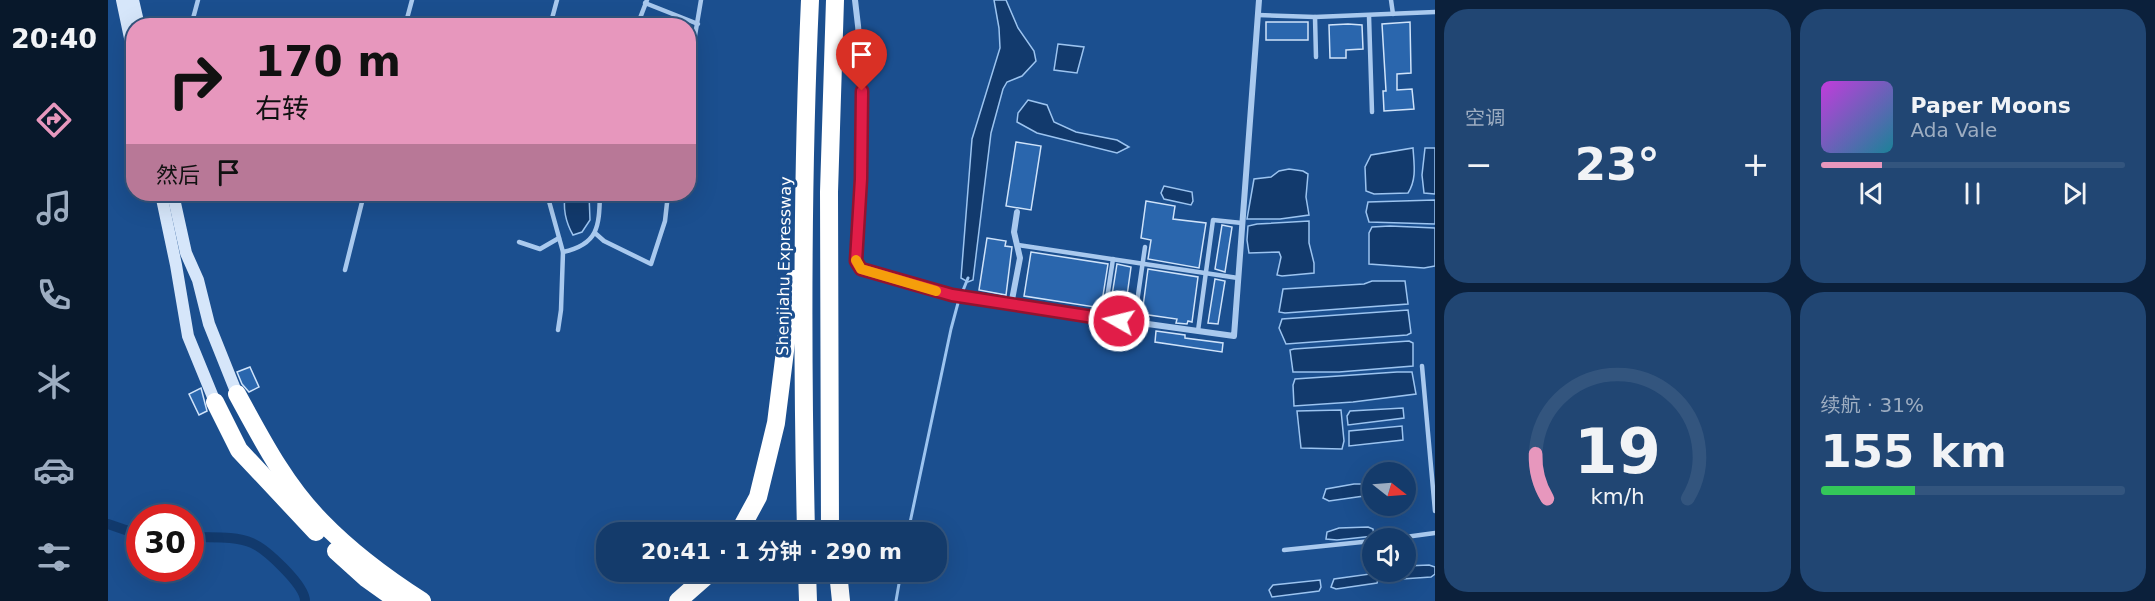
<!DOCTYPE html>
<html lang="zh">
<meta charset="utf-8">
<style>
body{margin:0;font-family:"DejaVu Sans","Noto Sans SC",sans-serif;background:#214673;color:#f1f3f6;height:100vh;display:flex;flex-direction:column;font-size:22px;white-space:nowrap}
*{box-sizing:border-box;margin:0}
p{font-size:20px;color:#9dadc1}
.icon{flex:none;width:33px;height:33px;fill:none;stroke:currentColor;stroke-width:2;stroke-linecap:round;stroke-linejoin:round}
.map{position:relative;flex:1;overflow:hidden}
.side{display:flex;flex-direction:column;gap:9px;padding:9px;background:#0b203b;width:720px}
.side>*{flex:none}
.guide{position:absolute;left:18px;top:18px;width:570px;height:183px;border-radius:24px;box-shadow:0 6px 24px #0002,0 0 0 2px #33557e;background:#e797bd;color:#111;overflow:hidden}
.needle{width:39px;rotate:107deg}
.fabs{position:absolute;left:1254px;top:462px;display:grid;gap:12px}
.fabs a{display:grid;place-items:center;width:54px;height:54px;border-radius:50%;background:#143b6b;box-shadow:0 6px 24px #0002,0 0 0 2px #33557e;font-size:30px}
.speed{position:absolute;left:18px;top:504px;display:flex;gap:12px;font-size:30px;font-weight:700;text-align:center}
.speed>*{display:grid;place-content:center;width:78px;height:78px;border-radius:50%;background:#143b6b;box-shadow:0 6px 24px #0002,0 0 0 2px #33557e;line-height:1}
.speed .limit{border:9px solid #d22;background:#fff;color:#111}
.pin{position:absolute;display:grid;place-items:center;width:51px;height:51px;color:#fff;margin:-62px -26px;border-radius:50% 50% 50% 0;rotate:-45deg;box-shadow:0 0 6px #0007}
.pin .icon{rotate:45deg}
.me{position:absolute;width:66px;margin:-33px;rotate:278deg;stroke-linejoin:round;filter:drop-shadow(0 0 4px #0008)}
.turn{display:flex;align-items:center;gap:21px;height:126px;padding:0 30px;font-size:27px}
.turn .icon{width:78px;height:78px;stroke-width:2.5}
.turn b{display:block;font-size:42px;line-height:51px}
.then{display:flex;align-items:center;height:57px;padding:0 30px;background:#0003;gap:12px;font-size:22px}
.big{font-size:45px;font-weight:600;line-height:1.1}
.side .tile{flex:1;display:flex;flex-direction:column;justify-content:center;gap:9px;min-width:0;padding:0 21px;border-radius:24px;background:#214673}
.side .dial{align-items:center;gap:0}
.dial svg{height:156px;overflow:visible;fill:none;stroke:#33557e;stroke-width:7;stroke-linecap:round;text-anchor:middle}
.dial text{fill:#f1f3f6;stroke:none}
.song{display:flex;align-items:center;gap:18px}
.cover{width:72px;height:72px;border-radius:9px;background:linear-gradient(135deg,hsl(290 70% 55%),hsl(190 70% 35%))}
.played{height:6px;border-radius:3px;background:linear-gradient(90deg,#e797bd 20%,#33557e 20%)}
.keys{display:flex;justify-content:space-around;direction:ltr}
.heat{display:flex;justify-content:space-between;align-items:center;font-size:33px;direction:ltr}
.charge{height:9px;border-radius:4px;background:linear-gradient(90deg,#34c759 31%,#33557e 0)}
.side .tiles{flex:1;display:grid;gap:9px;grid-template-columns:repeat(2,1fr)}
.trip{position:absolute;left:488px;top:522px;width:351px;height:60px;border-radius:24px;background:#143b6b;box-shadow:0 6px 24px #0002,0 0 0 2px #33557e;font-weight:600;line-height:60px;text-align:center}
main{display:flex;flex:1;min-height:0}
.tab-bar{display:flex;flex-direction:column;width:108px;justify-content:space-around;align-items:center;background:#08182b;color:#9dadc1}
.tab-bar .icon{width:42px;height:42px}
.tab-bar .on{color:#e797bd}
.tab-bar b{font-size:27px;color:#f1f3f6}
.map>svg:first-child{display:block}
</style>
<main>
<nav class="tab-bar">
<b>20:40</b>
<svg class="icon on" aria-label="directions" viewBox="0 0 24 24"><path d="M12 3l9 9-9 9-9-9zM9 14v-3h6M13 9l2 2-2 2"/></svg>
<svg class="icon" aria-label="music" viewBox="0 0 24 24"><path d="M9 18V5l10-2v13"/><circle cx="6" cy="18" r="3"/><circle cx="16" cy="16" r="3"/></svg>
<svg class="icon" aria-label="phone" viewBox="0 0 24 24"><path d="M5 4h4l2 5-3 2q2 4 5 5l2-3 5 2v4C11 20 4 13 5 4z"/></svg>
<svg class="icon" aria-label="climate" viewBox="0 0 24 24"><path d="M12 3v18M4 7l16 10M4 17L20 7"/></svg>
<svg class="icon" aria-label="car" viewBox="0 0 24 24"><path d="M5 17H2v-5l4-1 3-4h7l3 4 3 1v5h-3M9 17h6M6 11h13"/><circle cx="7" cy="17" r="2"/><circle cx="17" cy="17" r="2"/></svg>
<svg class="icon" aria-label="filters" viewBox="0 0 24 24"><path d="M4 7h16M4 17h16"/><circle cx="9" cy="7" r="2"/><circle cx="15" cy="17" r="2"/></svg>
</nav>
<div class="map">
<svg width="1327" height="601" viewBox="0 0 1327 601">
<rect width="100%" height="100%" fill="#1b4f8f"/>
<g fill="#123a6d" stroke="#9cc4f0" stroke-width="1.5">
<path d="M886 0H898L910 28 926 51 928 61 914 76 899 82 895 89 883 133 865 280 860 282 853 278 864 139 892 48 891 28Z"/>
<path d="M950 44 976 47 969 73 946 70Z"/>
<path d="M920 100 939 105 946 122 968 132 1009 140 1021 147 1009 153 929 133 909 122 910 113Z"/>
<path d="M1305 148C1306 164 1309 179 1300 193L1266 194 1258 191 1257 167 1263 155Z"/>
<path d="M1317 148H1327V194L1316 193 1314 175Z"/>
<path d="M1181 169 1195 171 1200 174 1198 197 1201 215 1172 219H1139L1146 179 1163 177 1171 171Z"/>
<path d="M1056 186 1084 192 1085 201 1083 205 1056 199 1053 193Z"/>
<path d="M458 194H481L482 220 474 232 465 235C458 223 454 207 458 194Z"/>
<path d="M1327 200V224L1261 222 1258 212 1260 202Z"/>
<path d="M1201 221V243L1206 263V273L1174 276 1169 275 1173 257 1171 252 1141 253 1139 240 1140 226 1149 224Z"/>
<path d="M1282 226 1327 228V266L1316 268 1261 264V233L1264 227Z"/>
<path d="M1264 281H1297L1300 304 1177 313 1171 312 1175 289 1256 284Z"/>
<path d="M1300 310 1303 333 1299 335 1178 344 1171 328 1174 319Z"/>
<path d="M1301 341 1305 343V366L1231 372H1185L1182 350 1186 349Z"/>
<path d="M1289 372H1304L1308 394 1245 402 1186 406 1185 385 1187 379Z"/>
<path d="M1295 408 1296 418 1240 425 1239 416 1242 411Z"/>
<path d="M1233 410 1236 441 1234 449 1193 448 1189 411Z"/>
<path d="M1294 426 1295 440 1241 446V431Z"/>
<path d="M1246 484H1256L1260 488V492L1256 496 1221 501 1215 498 1218 489Z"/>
<path d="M1260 527 1265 529 1266 536 1229 540 1218 539 1219 532 1231 528Z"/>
<path d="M1321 565 1327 567V574L1323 577 1294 579 1285 577 1284 572H1298V566Z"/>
<path d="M1269 573 1271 577 1269 583 1228 589 1223 587 1226 579Z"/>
<path d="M1212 580 1213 587 1211 591 1164 597 1161 590 1165 585Z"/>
</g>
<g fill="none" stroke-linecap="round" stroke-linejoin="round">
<g stroke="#9cc4f0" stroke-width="3">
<path d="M800 532 843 329 850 303 860 278"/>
<path d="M788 601 793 572"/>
</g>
<g stroke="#123a6d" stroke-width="10">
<path d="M0 524 32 535"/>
<path d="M82 537C102 538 126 535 144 543 158 549 197 585 197 601"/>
</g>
</g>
<g fill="#2a66ad" stroke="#cfe3fa" stroke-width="1.5">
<rect x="1158" y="22" width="42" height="18"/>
<path d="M1302 22 1303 73 1289 74V90L1304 89 1306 109 1276 111 1275 91H1278L1274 24Z"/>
<path d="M1240 24 1254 25 1255 49 1238 50V58H1222L1221 25Z"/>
<path d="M908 142 933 146 923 210 898 206Z"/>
<path d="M1038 201 1067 206 1065 219 1098 223 1091 268 1040 259 1043 240 1033 238Z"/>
<path d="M1114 225 1124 227 1117 272 1107 269Z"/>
<path d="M879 238 898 241 897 246 904 247 898 295 871 290Z"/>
<path d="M923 252 1000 264 993 308 916 296Z"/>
<path d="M1009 264 1023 267 1017 310 1002 308Z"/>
<path d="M1040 269 1090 277 1084 322 1080 321 1079 324 1068 323 1069 319 1034 314Z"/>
<path d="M1107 279 1117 281 1110 324 1100 323Z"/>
<path d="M1048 331 1077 335V338L1115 343 1114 352 1047 342Z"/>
<path d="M142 367 151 387 141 392 134 384 129 372Z"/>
<path d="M93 388 99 411 91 415 81 394Z"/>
</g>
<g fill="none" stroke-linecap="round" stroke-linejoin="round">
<g stroke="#a9c9ee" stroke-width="4.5">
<path d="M1283 0 1285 14"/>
<path d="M537 3 590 24"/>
<path d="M1150 15 1207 17 1327 12"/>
<path d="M1261 16 1264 112"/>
<path d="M1207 17 1208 57"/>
<path d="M83 26 90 0"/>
<path d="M297 26 304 0"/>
<path d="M442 26 449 0"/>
<path d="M529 26 539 0"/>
<path d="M580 77 593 0"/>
<path d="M439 194 455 252 453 310 450 330"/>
<path d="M487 233 496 241 543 264 557 221 560 194"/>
<path d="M411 242 432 249 451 238"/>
<path d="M910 245 1130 278"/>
<path d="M455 252C491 244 491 226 492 194"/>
<path d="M237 270 256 194"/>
<path d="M996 318 1005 259"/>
<path d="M1026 323 1037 247"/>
<path d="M1090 331 1105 220 1134 223"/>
<path d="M1314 366 1327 511"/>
<path d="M1290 538 1327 533"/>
<path d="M1176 550 1264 541"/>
</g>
<g stroke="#a9c9ee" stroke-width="6">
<path d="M747 0C759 87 753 174 748 261L753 269 844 295 882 302 1126 336 1151 0"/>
<path d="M903 305 912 258 906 232 909 212"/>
</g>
<g stroke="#d6e6fa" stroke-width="12">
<path d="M14 0 26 57"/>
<path d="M25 0 31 26"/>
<path d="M53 194 68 265 80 336 107 402"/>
<path d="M65 194 78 253 90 280 101 324 129 394"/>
</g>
<g stroke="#fff" stroke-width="18">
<path d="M129 394C153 438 177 485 213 521 243 552 278 578 314 601"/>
<path d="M107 402 131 450 208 532"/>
<path d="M631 532 650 497 668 423 686 279"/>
<path d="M698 532C694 355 694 177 702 0"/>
<path d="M722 532 721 192 727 0"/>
<path d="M228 551 259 579 290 601"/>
<path d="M699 572 700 601"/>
<path d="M730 572 733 601"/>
<path d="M570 601 603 572"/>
</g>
</g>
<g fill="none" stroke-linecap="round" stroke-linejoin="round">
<g stroke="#92132f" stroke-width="15">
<path id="route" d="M754 91 753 179 748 261 753 269 844 295 1011 321"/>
</g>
<use href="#route" stroke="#e11d48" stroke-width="10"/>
<path stroke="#f59e0b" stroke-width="10" d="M748 260 753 269 828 291"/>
</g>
<g text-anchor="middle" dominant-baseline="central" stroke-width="6" stroke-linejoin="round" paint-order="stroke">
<g font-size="16" fill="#fff" stroke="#1b4f8f">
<text transform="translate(676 266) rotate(-89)">Shenjiahu Expressway</text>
</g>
</g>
</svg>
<div class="fabs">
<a><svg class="needle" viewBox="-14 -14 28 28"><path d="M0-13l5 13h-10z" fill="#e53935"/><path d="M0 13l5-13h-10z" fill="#9dadc1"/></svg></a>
<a><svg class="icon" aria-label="sound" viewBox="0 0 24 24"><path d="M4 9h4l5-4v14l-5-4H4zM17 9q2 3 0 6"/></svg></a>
</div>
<div class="speed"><div class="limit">30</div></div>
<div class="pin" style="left:754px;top:91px;background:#d93025"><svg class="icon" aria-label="arrive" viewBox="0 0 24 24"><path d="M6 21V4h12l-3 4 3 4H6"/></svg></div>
<svg class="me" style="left:1011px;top:321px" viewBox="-20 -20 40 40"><circle r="17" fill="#e11d48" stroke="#fff" stroke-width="3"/><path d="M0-11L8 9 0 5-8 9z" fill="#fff"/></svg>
<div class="trip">20:41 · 1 分钟 · 290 m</div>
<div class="guide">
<div class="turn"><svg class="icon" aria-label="right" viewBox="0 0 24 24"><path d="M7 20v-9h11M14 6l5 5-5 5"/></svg><div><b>170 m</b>右转</div></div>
<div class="then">然后<svg class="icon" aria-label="arrive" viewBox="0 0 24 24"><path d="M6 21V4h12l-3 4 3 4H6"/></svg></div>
</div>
</div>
<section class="side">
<div class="tiles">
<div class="tile"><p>空调</p>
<div class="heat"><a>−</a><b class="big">23°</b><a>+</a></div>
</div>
<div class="tile">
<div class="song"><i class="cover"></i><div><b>Paper Moons</b><p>Ada Vale</p></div></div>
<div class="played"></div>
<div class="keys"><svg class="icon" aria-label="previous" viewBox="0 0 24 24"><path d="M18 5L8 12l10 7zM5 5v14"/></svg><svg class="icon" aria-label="pause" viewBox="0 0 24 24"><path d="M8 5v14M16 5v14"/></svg><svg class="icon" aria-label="next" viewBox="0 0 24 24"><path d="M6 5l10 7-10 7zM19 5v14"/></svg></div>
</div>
<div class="tile dial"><svg viewBox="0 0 100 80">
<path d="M14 69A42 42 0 1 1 86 69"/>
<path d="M14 69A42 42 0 0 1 8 46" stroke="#e797bd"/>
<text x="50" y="56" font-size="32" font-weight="700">19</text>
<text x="50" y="72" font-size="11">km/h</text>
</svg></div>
<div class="tile"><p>续航 · 31%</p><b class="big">155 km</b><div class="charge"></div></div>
</div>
</section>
</main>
